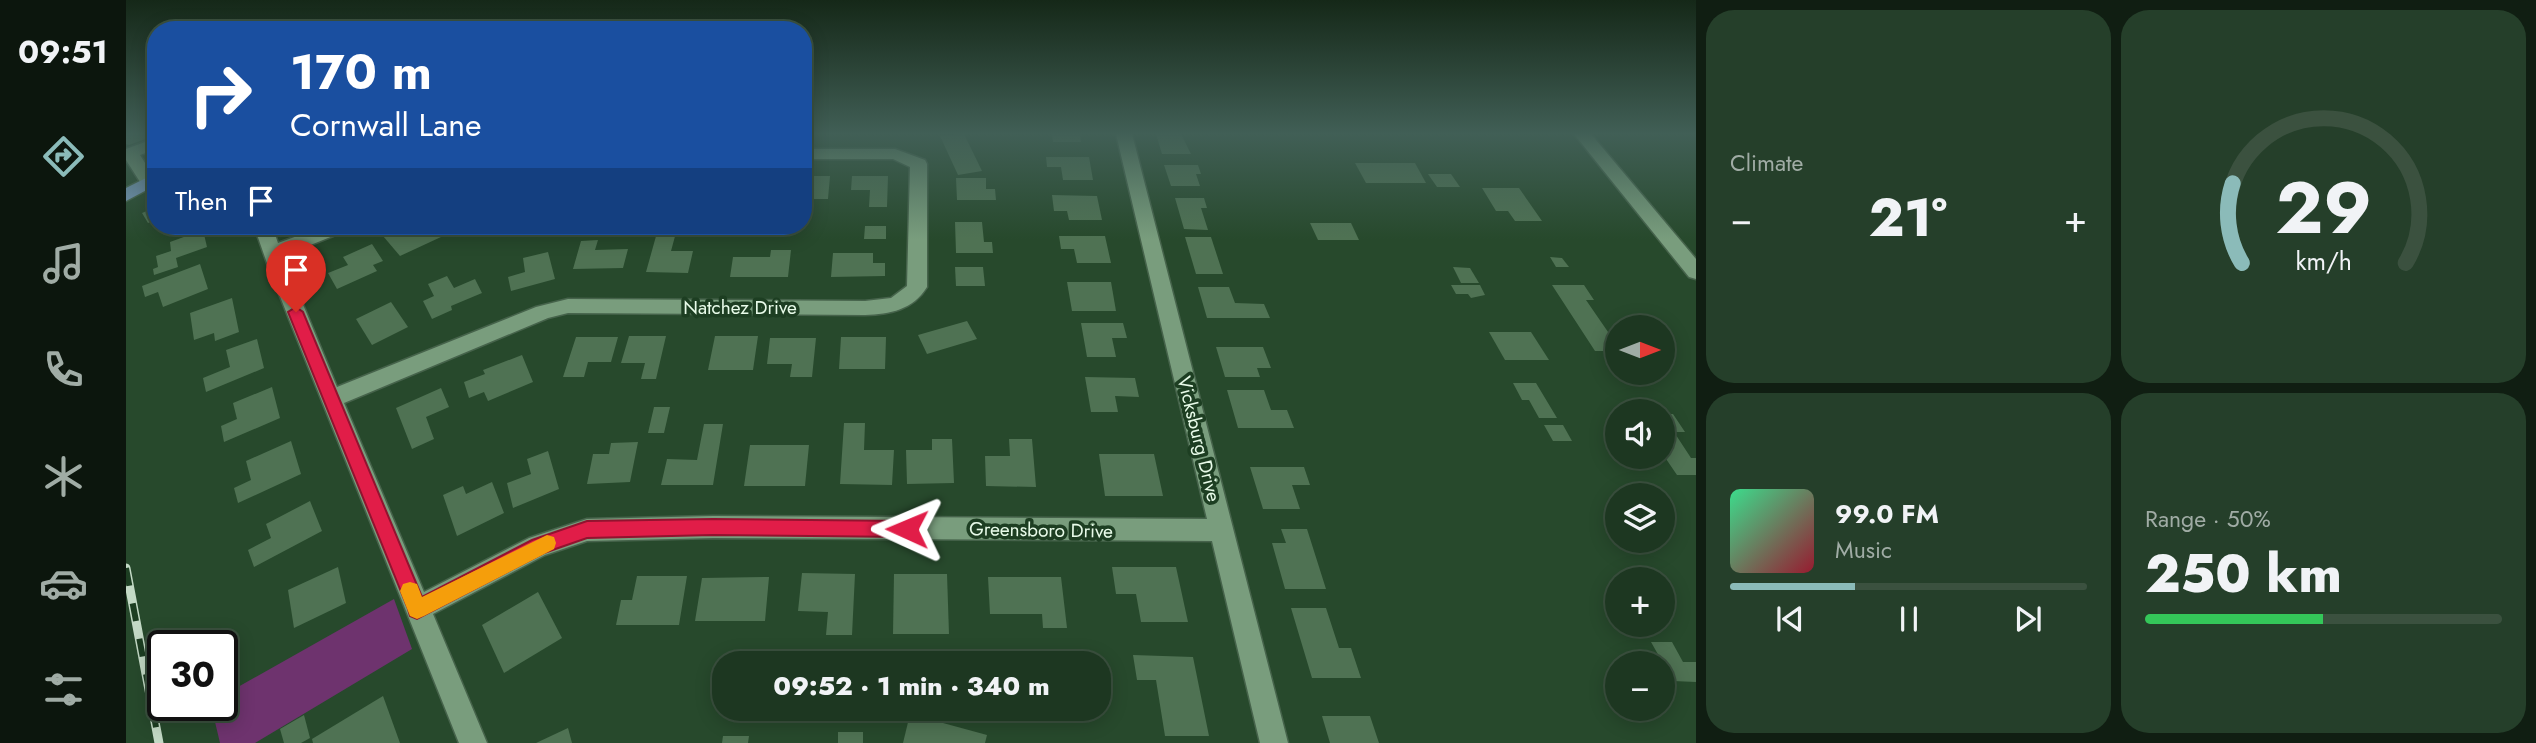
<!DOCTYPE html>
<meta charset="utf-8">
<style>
body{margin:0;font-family:Jost,sans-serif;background:#253f2a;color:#f1f3f6;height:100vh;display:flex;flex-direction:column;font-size:26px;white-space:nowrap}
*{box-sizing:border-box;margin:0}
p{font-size:23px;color:#a0aca5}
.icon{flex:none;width:38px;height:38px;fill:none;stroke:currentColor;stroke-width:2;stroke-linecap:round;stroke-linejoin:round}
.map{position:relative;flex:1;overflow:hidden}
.details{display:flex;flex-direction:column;gap:10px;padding:10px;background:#101e12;width:840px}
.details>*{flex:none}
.top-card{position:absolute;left:21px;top:21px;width:665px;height:214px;border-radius:28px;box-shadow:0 4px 18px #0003,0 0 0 2px #3b513f;background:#1a4fa0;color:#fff;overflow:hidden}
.needle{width:46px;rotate:90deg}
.buttons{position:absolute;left:1479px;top:315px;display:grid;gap:14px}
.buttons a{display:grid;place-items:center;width:70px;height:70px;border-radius:50%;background:#1d3721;box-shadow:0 4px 18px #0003,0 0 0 2px #3b513f;font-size:35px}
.speed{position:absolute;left:21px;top:630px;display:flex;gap:14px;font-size:35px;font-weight:700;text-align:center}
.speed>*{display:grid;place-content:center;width:91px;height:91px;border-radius:50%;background:#1d3721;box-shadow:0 4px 18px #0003,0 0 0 2px #3b513f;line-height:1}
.speed .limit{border:4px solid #111;border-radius:10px;background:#fff;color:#111}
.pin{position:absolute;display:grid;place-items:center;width:60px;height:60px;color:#fff;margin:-72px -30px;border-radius:50% 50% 50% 0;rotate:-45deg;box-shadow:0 0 7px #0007}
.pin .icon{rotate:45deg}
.me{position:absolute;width:77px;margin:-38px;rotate:271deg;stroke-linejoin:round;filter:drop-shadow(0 0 5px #0008)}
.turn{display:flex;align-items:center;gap:24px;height:147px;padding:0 28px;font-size:32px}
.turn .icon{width:91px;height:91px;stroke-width:2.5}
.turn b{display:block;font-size:49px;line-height:60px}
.then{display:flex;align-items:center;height:66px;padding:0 28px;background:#0003;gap:14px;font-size:26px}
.big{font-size:52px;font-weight:800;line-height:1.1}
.details .card{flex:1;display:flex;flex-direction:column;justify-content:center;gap:10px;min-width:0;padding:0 24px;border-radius:28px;background:#253f2a}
.details .dial{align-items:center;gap:0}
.dial svg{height:182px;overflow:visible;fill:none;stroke:#3b513f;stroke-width:7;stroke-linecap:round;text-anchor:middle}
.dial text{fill:#f1f3f6;stroke:none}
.song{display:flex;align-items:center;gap:21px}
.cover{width:84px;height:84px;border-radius:10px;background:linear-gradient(135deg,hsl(150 70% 55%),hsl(350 70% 35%))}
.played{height:7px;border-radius:4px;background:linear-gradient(90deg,#8bbbb9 35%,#3b513f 35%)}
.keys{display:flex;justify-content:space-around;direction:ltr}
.heat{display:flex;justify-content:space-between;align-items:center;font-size:38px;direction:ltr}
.charge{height:10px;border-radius:5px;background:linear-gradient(90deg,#34c759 50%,#3b513f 0)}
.details .tiles{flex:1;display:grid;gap:10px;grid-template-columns:repeat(2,1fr)}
.trip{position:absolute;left:586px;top:651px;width:399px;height:70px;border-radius:28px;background:#1d3721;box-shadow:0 4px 18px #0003,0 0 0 2px #3b513f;font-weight:800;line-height:70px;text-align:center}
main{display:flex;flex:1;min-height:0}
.tab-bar{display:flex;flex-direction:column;width:126px;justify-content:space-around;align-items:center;background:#0c160d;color:#a0aca5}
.tab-bar .icon{width:49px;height:49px}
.tab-bar .current{color:#8bbbb9}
.tab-bar b{font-size:32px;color:#f1f3f6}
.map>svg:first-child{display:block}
</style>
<main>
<nav class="tab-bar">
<b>09:51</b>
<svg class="icon current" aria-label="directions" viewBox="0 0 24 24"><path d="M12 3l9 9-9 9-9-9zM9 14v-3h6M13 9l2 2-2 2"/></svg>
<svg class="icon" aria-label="music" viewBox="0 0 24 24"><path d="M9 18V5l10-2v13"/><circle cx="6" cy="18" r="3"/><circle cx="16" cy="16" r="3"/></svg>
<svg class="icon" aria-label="phone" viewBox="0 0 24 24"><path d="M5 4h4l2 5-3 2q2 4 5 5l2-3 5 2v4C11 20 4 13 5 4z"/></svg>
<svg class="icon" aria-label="climate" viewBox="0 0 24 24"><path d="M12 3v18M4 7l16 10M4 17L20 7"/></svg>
<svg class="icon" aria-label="car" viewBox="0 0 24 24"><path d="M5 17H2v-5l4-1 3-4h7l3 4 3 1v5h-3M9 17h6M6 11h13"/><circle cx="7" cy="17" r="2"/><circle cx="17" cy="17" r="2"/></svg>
<svg class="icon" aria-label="filters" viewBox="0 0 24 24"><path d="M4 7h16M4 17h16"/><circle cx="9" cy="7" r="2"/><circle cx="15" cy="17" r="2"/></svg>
</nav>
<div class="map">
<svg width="1570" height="743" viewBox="0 0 1570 743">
<rect width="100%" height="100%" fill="#27492c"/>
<path fill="#6e336e" d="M268 599 286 649 129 743H94L85 705H96V696Z"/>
<g fill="#4f7253">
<path d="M0 134H30V135L3 145 0 144Z"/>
<path d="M838 134 856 171 832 175 814 136Z"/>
<path d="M926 134H954L955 142H927Z"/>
<path d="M1030 134H1055L1065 154H1036Z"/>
<path d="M920 157H963L967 180H937L935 167H921Z"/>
<path d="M1229 163H1289L1300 183H1240Z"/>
<path d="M1038 165H1072L1075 174H1070L1074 186H1045Z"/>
<path d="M1302 174H1325L1334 187H1311Z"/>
<path d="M677 176H704L702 199H685L686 193H677Z"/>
<path d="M726 176H762L761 207H743L744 190H725Z"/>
<path d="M830 178H860V189H869L870 200H831Z"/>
<path d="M1356 188H1393L1416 221H1389L1382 211H1370Z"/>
<path d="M926 195 971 196 976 220H943L941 211H928Z"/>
<path d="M1049 198H1078L1081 208H1075L1082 230 1058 229Z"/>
<path d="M30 207V220L22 223 16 213Z"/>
<path d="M829 222H856L858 242H866L867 253H830Z"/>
<path d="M1184 223H1225L1233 240H1192Z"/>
<path d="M279 226H306L315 237 274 256 257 236Z"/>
<path d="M739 226H760V239H738Z"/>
<path d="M532 229H551L545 251H567L562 273 520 272Z"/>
<path d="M77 230 81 247 50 258 52 267 28 275 27 269 32 267 30 256 45 251 44 242Z"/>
<path d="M933 236H979L985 263H951L948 249H935Z"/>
<path d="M1059 237H1085L1097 274H1070Z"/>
<path d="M472 240 469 250 502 249 497 268 447 269 455 241Z"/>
<path d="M246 244 257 261 247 265 251 271 211 289 202 273 222 265 217 257Z"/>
<path d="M645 250H665L662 277H604L607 257H644Z"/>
<path d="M422 252 429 279 385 291 382 277 399 272 397 258Z"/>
<path d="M707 253H747V263H759V276L705 277Z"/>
<path d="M1424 257 1436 258 1443 267H1430Z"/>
<path d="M74 264 82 289 37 307 32 292 19 297 16 286Z"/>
<path d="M829 267H857L859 286H830Z"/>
<path d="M1327 267 1344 268 1353 283H1335Z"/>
<path d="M321 276 328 288 349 279 356 293 325 306 326 310 306 319 297 301 308 296 302 284Z"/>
<path d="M941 282H985L990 311H946Z"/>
<path d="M1325 285H1354L1359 295 1345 298 1342 294H1330Z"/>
<path d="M1426 285H1458L1468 300H1460L1491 345V351H1469Z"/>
<path d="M1072 287H1103L1109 303 1138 304 1144 318H1081Z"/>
<path d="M106 298 113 332 89 341 88 333 68 340 64 313Z"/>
<path d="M265 302 282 327 246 345 230 319Z"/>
<path d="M841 321 851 339 801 354 792 335Z"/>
<path d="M955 323H997L1001 338H986L990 357H961Z"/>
<path d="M1363 332H1405L1423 360H1379Z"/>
<path d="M503 336H540L530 379H515L519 363H495Z"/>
<path d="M589 336H632L627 370H582Z"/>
<path d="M450 337H492L485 362H462L458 377H437Z"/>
<path d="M715 337H760L759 369H713Z"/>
<path d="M644 338H690L686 377H664L666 364H641Z"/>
<path d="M131 339 138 368 80 392 77 378 104 367 100 350Z"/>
<path d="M1090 347H1137L1145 368H1131L1134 377H1099Z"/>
<path d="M396 355 407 382 362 401 358 392 343 398 338 382 359 374 357 370Z"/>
<path d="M959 377 1009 378 1013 397 989 396 992 412H965Z"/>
<path d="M1387 383H1410L1431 418H1413L1403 400H1396Z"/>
<path d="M146 387 154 418 98 442 95 426 111 419 107 403Z"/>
<path d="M315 388 323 407 300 417 308 439 286 449 270 408Z"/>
<path d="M1101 390H1138L1145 410H1161L1168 428H1112Z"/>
<path d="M528 407H544L538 433H522Z"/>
<path d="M1536 414H1547L1559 432H1548L1565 458H1570V475H1551L1536 453Z"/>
<path d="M718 423H739L738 450H768L766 485 714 484Z"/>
<path d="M578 424H597L587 485H535L541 459 571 460Z"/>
<path d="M1418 425H1437L1446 441H1427Z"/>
<path d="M806 439H826L828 483 781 484 780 450H806Z"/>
<path d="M883 439H906L910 487 860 486 859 456H884Z"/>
<path d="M165 441 175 474 112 503 108 488 125 480 120 461Z"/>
<path d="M512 442 504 482 461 484 467 454H483L485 443Z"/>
<path d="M624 445H683L679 486H618Z"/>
<path d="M422 451 433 489 387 508 381 483 405 474 401 459Z"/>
<path d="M973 454H1028L1037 496H979Z"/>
<path d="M1124 467H1178L1184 485H1166L1174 509H1137Z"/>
<path d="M366 482 378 513 331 536 317 495 337 486 340 494Z"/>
<path d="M184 501 196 531 128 567 122 550 145 538 140 524Z"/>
<path d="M1155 529H1181L1200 589H1159L1146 543H1160Z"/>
<path d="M212 567 220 603 168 628 162 590Z"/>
<path d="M986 567H1050L1062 622H1015L1010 594H990Z"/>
<path d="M676 573 729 574 726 635H700L702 612 672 611Z"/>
<path d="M768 574H821L823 634H767Z"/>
<path d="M511 576H561L553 625H490L495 600H506Z"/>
<path d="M643 577 639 621H569L576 578Z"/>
<path d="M862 577H935L941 628H917L916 614H864Z"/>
<path d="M412 592 436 638 378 673 356 625Z"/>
<path d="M1165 608H1200L1213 648H1225L1235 678H1186Z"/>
<path d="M1525 642H1546L1557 662H1570V682L1547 681Z"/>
<path d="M1007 655 1067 657 1083 736H1039L1030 680H1011Z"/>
<path d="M257 696 274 743H187L186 739Z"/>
<path d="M784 714 861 735 859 743H777Z"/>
<path d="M178 715 184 738 175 743H158L154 729Z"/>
<path d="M1196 716H1244L1253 743H1204Z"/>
<path d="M442 728 446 743H410Z"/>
<rect x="712" y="732" width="25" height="11"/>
<path d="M597 736H623L622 743H596Z"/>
</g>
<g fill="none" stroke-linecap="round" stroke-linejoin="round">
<g stroke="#46634b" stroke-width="3">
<g id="minor">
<path d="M990 134H1006L1162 743H1134L1086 541 587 538 461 541 419 555 307 614 361 743H333L143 269 128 226H146L152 243 199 226H225L222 230 157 256 211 387 410 307 442 299 739 301 765 298 781 286 784 167 767 159H677V149H769L799 160 801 164V287C787 310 764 314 739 315L442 313 422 318 218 403 298 592 403 538 461 519 587 516 1081 519Z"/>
<path d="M1448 134H1465L1570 259V279L1563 277Z"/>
<path d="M30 138V149L14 155 30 180 28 185H16L0 160V149Z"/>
</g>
</g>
<g stroke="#46634b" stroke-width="3">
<path id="major" d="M30 173V185L0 201V188Z"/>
</g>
<use href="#minor" fill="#799d7d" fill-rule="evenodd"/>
<use href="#major" fill="#7c9ec6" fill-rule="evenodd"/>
<g stroke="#c3d9c5" stroke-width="9">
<path id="rail" d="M0 568 33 743"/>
</g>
<use href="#rail" stroke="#1d3e22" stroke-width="6" stroke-dasharray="18" stroke-linecap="butt"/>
</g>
<linearGradient id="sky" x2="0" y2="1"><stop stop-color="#152818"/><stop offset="0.56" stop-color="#415f56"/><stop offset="1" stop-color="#415f56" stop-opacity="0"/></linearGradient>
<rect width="1570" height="239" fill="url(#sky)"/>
<path fill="#e11d48" stroke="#92132f" stroke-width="2" d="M170 307 177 312 296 597 406 540 461 521 587 519 781 521 787 523 790 529 787 535 781 537 587 535 461 538 418 553 291 619 284 616 282 609 162 312Z"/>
<path fill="#f59e0b" d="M421 535 428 537 430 543 428 549 298 616 291 619 284 616 274 591 277 584 284 582 291 584 296 597Z"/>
<g text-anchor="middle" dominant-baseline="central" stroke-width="7" stroke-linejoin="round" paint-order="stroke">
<g font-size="19" fill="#e8fbe9" stroke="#1d3e22">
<text x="614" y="307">Natchez Drive</text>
<text transform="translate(1073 439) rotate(76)">Vicksburg Drive</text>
<text transform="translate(915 530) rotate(1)">Greensboro Drive</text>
</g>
</g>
</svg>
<div class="buttons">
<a><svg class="needle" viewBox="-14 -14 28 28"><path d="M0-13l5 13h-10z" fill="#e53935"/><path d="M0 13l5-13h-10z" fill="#a0aca5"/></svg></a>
<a><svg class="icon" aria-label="sound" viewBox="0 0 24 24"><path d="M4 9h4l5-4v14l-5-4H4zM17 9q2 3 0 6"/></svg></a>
<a><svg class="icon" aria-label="layers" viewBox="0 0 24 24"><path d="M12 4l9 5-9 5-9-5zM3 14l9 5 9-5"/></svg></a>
<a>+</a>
<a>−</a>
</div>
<div class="speed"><div class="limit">30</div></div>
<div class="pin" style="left:170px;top:312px;background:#d93025"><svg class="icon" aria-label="arrive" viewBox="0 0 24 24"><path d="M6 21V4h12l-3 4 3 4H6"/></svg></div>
<svg class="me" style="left:781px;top:529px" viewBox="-20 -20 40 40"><path d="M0-17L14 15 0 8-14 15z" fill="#e11d48" stroke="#fff" stroke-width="4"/></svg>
<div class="trip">09:52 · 1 min · 340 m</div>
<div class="top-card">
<div class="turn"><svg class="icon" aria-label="right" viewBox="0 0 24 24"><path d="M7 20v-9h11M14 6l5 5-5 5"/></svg><div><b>170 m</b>Cornwall Lane</div></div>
<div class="then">Then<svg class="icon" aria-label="arrive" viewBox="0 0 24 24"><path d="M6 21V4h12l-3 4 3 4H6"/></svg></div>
</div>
</div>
<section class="details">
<div class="tiles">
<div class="card"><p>Climate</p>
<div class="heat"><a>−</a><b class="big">21°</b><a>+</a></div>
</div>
<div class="card dial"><svg viewBox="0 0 100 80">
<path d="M14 69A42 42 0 1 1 86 69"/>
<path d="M14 69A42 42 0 0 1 10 34" stroke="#8bbbb9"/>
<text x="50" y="56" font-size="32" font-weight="700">29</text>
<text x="50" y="72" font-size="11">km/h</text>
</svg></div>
<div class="card">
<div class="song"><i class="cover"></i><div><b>99.0 FM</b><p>Music</p></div></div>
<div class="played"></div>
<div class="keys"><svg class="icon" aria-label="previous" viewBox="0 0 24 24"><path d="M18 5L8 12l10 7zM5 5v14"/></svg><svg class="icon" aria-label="pause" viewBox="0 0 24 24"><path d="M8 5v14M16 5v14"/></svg><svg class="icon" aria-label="next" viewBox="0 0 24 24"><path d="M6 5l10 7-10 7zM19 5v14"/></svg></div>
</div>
<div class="card"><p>Range · 50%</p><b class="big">250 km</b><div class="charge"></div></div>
</div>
</section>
</main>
